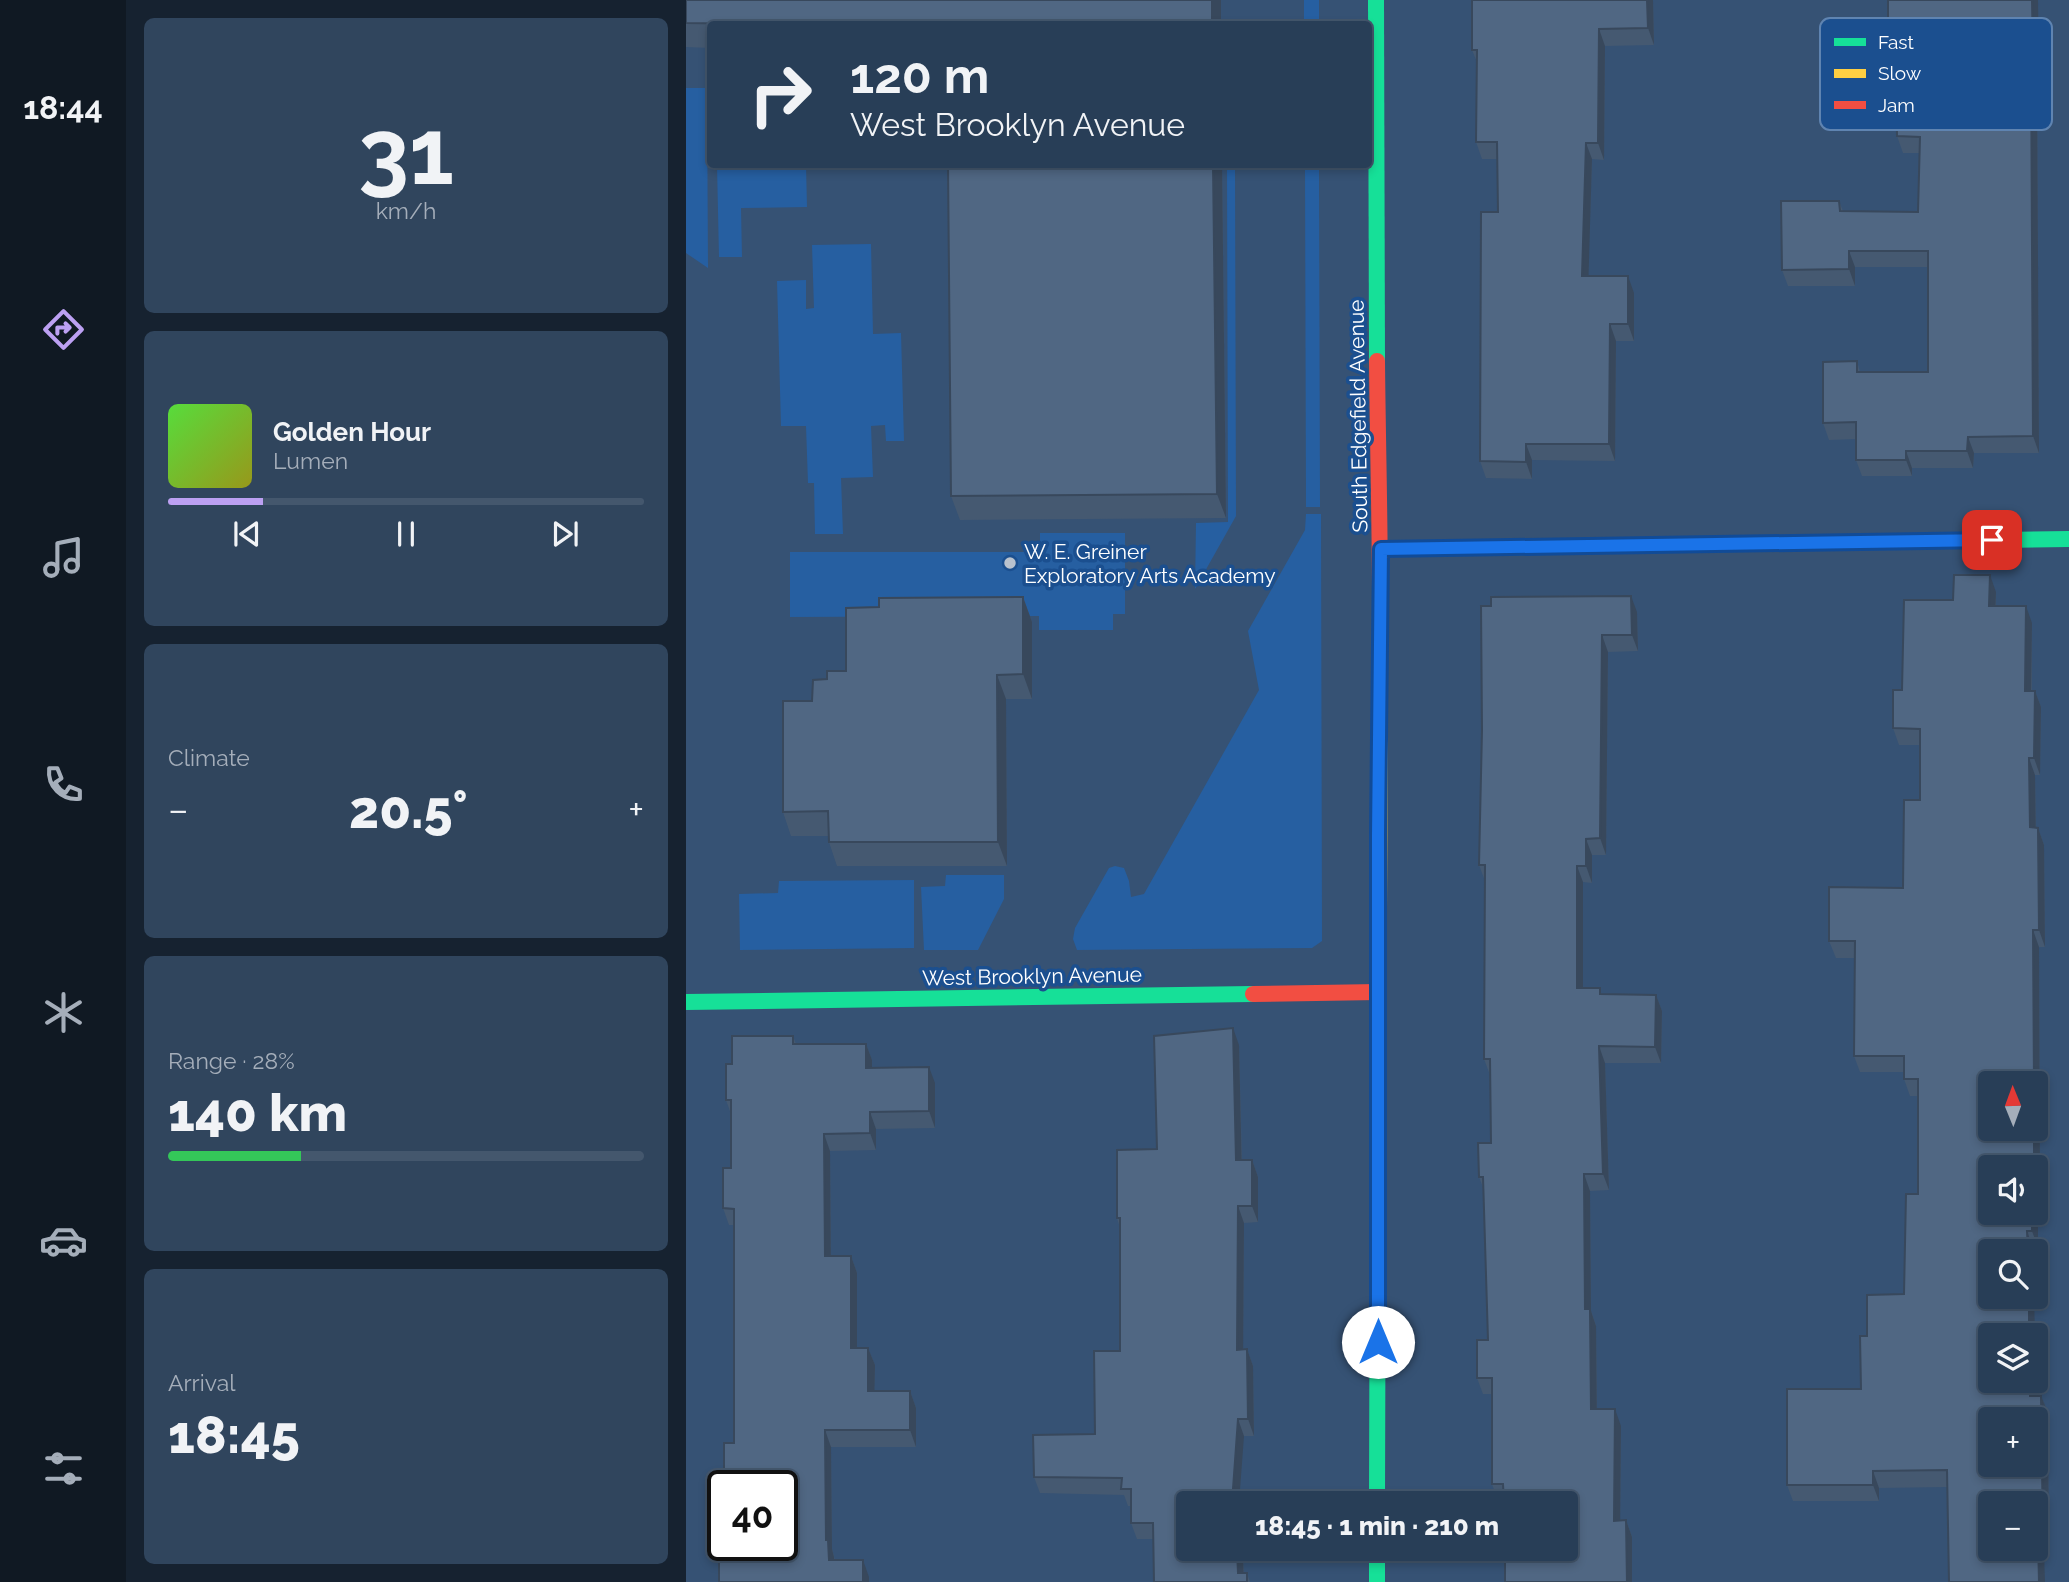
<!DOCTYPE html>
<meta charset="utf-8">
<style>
body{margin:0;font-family:Raleway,sans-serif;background:#30455d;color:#f1f3f6;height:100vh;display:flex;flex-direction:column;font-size:26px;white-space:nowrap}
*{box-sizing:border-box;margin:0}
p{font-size:23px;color:#a5aeba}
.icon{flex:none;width:38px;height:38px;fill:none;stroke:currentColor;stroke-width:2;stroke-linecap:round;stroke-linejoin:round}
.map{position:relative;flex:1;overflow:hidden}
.details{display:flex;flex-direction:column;gap:18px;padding:18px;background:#162230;width:560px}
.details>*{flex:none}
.top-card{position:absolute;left:21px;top:21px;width:665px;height:147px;border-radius:7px;box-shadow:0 4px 10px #0003,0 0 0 2px #44576d;background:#283e57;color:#f1f3f6;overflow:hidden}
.needle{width:46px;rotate:359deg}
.buttons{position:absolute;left:1292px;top:1071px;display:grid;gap:14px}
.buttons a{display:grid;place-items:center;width:70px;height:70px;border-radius:7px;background:#283e57;box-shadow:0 4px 10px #0003,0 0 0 2px #44576d;font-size:35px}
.speed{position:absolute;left:21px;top:1470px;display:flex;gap:14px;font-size:35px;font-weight:700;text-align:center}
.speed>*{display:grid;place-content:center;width:91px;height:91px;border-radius:50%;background:#283e57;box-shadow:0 4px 10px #0003,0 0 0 2px #44576d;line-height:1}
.speed .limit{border:4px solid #111;border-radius:10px;background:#fff;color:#111}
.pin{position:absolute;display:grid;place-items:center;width:60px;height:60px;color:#fff;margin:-30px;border-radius:14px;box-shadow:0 4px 10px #0006}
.me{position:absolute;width:77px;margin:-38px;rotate:0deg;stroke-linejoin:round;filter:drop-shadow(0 0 5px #0008)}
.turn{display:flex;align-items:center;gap:24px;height:147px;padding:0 28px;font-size:32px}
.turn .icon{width:91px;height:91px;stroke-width:2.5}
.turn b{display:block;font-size:49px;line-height:60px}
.big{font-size:52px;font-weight:800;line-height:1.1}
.details .card{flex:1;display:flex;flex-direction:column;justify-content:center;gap:10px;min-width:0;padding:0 24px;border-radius:10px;background:#30455d}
.details .dial{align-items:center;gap:0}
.dial b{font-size:91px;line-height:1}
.song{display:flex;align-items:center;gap:21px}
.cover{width:84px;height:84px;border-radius:10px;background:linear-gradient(135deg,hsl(110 70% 55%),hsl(60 70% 35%))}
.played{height:7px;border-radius:4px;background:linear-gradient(90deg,#bca0f2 20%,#44576d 20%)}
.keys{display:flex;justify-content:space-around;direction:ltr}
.heat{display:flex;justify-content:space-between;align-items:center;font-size:38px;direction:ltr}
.charge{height:10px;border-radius:5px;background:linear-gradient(90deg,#34c759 28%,#44576d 0)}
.trip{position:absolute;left:490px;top:1491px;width:402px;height:70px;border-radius:7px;background:#283e57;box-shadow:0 4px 10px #0003,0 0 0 2px #44576d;font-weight:800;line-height:70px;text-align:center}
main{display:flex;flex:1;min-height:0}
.dock{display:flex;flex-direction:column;width:126px;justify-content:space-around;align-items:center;background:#101923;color:#a5aeba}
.dock .icon{width:49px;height:49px}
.dock .active{color:#bca0f2}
.dock b{font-size:32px;color:#f1f3f6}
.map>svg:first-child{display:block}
</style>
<main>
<nav class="dock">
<b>18:44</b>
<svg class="icon active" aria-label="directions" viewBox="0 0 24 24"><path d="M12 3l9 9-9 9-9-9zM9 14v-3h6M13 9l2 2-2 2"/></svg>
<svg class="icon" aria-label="music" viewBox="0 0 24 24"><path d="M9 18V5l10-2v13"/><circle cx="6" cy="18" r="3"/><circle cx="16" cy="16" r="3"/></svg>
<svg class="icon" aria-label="phone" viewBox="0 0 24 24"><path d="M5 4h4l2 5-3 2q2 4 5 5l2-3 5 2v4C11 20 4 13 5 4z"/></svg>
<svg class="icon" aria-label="climate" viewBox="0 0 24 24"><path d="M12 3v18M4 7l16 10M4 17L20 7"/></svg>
<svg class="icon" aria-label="car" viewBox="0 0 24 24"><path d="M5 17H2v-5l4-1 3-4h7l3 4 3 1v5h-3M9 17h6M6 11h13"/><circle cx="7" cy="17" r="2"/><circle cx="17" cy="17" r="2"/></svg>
<svg class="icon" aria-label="filters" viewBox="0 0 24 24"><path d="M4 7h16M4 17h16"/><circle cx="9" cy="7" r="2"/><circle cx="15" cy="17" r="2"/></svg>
</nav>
<section class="details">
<div class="card dial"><b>31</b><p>km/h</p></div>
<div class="card">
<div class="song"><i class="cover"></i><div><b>Golden Hour</b><p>Lumen</p></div></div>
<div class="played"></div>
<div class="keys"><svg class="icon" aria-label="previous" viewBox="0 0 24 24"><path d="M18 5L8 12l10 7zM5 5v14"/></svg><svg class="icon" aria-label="pause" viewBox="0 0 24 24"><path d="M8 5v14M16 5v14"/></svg><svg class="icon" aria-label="next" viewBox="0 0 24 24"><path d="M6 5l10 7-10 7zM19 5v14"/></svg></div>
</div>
<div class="card"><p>Climate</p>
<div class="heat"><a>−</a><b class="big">20.5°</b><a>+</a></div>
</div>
<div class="card"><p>Range · 28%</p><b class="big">140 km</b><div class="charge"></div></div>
<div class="card"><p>Arrival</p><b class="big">18:45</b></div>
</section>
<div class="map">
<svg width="1383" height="1582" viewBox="0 0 1383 1582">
<rect width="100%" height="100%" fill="#365274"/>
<g fill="#265fa1">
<rect x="618" y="0" width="15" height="24"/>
<path d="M0 88H21L22 268 0 253Z"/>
<path d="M31 165H120L121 207 55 208 56 257H33Z"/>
<path d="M541 165H549L550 516 509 589 510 523 542 522Z"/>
<path d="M619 165H633L634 507H620Z"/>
<path d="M185 244 187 334 215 333 218 441H200L199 425 185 426 187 477 155 478 157 534H129L128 483H122L120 426H95L91 281 120 280V309L128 308 126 245Z"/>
<path d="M620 514H635L636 941 626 948 391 950 387 939 389 928 423 868 429 866 438 868 443 881 445 897 458 894 573 690 562 631 619 530Z"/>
<path d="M354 533H439V614H427V630H353V616L104 617V552H354Z"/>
<path d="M260 875H318V899L292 950H238L235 887 259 886Z"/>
<path d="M228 880V948L54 950 53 894 92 893 93 881Z"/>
</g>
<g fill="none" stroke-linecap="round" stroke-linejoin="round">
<g stroke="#16e098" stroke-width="16">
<path d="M690 0 691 361"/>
<path d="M695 549 1383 539"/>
<path d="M0 1002 567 994"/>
<path d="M691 1503 692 1154"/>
<path d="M691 1549V1582"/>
</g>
<path stroke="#ffcf43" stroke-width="16" d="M692 1154 694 664"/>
<g stroke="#f24e42" stroke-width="16">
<path d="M691 361C692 462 695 563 694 664"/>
<path d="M567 994 692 992"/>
</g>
</g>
<g fill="#455971">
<path d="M0 0H535V24H24V48L0 47Z"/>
<path d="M967 0 968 45 919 46 918 160 906 159 902 276 948 293V341H930L929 461 846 460V479L800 478 794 461 812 212 811 159H796L790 142 791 62 786 50Z"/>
<path d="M1202 0H1352L1353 68H1351L1353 453H1288L1287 468H1226V476H1176L1170 460V439L1143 440 1137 423 1171 361 1174 372H1242V267H1169V286H1102L1096 270 1153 201 1157 211 1232 212 1233 153H1217L1211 136 1210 58H1208L1202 42Z"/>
<path d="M262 164H536L540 518 274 520 265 496Z"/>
<path d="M1310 592V606L1346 623V691H1349L1355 707 1354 775H1349L1350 828H1352L1358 845 1359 947H1353L1354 1176H1352V1248H1347L1348 1251H1304L1350 1396H1355L1362 1412 1363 1553H1358L1262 1487 1193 1488V1501H1107L1101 1485 1175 1389 1181 1336 1218 1294 1232 1194V1096H1224L1218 1079V1072H1174L1168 1056 1169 958H1150L1143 941 1217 888 1234 800V745H1213L1207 728 1216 690 1267 600Z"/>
<path d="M337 597 346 622V699H320L321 866H151L143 842 142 836H105L97 812 126 701 141 679 160 671 193 607Z"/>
<path d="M795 606 951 612 952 651 922 652 920 855H906V883L897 882V988L916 994 970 995 976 1011 975 1063H919L923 1190 904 1191 905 1311 910 1326 911 1409 935 1426 934 1521 940 1520 946 1537V1582H819L818 1501H812L806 1484V1394H797L791 1378 802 1340 798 1190 793 1177 805 1143 804 1075 798 1059 799 881 793 865 796 730Z"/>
<path d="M107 1036 110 1044H180L186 1060V1068L249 1083V1128L190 1129V1150L144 1151 145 1256H165L171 1273V1348H182L189 1365 188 1391H224L230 1408V1447H145L146 1549 149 1560 183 1577V1582H33L39 1552 48 1443V1225H43L37 1208 45 1168V1114L40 1100Z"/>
<path d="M553 1045 556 1160H566L572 1177V1222L558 1223 557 1350 561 1349 567 1366 568 1436H558L502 1549H554L557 1558 558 1573H561L564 1582H468L467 1539H451L445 1523V1506H442L438 1495 354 1493 348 1477 409 1434 434 1351V1228L431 1218Z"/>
</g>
<g fill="#38485c">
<rect x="526" y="0" width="9" height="24"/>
<path d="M961 0H967L968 45 962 28Z"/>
<path d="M1346 0H1352L1353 68 1347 52Z"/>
<path d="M913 29 919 46 918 160 912 143Z"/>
<path d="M1345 52 1351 68 1353 453 1347 436Z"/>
<path d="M900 143 906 159 902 293 896 276Z"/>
<path d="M527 164H536L540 518 531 494Z"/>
<path d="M1163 251 1169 267V286L1163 269Z"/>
<path d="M942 276 948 293V341L942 324Z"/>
<path d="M924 324 930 341 929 461 923 444Z"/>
<path d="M1282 437 1288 453 1287 468 1281 451Z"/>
<path d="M840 444 846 460V479L840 462Z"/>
<path d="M1220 451 1226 468V476L1220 460Z"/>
<path d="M1304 575 1310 592 1309 622 1303 606Z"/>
<path d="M945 596 951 612 952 651 946 635Z"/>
<path d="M337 597 346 622V699L337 674Z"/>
<path d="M1340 606 1346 623 1345 707 1339 691Z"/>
<path d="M916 635 922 652 920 855 914 838Z"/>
<path d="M311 675 320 699 321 866 312 842Z"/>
<path d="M1349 691 1355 707 1354 775 1348 758Z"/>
<path d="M1343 758 1349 775 1350 844 1344 827Z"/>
<path d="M1352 828 1358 845 1359 947 1353 930Z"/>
<path d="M900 839 906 855V883L900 866Z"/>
<path d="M891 866 897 882V1005L891 988Z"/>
<path d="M1347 930 1353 947 1354 1176 1348 1159 1349 1083H1348Z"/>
<path d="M970 995 976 1011 975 1063 969 1047Z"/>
<path d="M547 1028 553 1045 556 1176 550 1160Z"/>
<path d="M180 1044 186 1060V1084L180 1068Z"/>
<path d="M913 1046 919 1063 923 1190 917 1174Z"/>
<path d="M243 1067 249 1083V1128L243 1111Z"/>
<path d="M184 1112 190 1129V1150L184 1133Z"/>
<path d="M138 1134 144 1151 145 1273 139 1256Z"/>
<path d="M1346 1159 1352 1176V1248L1346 1231V1213H1349V1167H1346Z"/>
<path d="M566 1160 572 1177V1222L566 1206Z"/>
<path d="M898 1174 904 1191 905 1311 910 1326 911 1426 905 1409 899 1309Z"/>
<path d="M552 1206 558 1223 557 1366 551 1350Z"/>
<path d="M1341 1231 1347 1248 1348 1251H1342Z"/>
<path d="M165 1256 171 1273V1365L165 1348Z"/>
<path d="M1343 1297H1348L1349 1335H1343Z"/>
<path d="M182 1348 189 1365 188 1408 182 1391Z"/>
<path d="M561 1349 567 1366 568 1436 562 1419Z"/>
<path d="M1349 1350 1350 1413 1344 1396V1381H1349Z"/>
<path d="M224 1391 230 1408V1447L224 1430Z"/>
<path d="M1355 1396 1362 1412 1363 1553 1357 1537Z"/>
<path d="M929 1409 935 1426 934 1537 928 1521Z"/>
<path d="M552 1419 558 1436 553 1503H546Z"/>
<path d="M139 1430 145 1447 146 1549 148 1557 149 1577 143 1560 140 1540Z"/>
<path d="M1187 1471 1193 1488V1501L1187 1485Z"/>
<path d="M940 1520 946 1537V1582H941Z"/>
<path d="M1352 1537 1358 1553 1359 1582H1353Z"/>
<path d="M551 1549H554L557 1558 558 1582 552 1573Z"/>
<path d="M177 1560 183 1577V1582H177Z"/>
</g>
<g fill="#506783" stroke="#38485c" stroke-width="2" fill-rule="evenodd">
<path d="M0 0H526V24H66L0 23Z"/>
<path d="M786 0H961L962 28 913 29 912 143H900L896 276H942V324H924L923 444H840V462L794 461 795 212H812L811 142H790L791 50H786Z"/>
<path d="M1202 0H1346L1347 52H1345L1347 436 1282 437 1281 451H1220V460H1170V422L1137 423V362L1171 361V372H1242V251H1163V269L1096 270 1095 201H1153L1154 211 1232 212 1234 137 1211 136 1210 42H1202Z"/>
<path d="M262 164H527L531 494 265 496Z"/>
<path d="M1268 575H1304L1303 606H1340L1339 691H1349L1348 758H1343L1344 827 1352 828 1353 930H1347L1348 1083H1304V1129H1348V1159H1346V1167H1304V1213H1346V1231H1341L1342 1251H1304V1297H1343V1335H1304V1381H1344V1396H1355L1357 1537H1352L1353 1582H1263L1261 1470 1187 1471V1485H1101V1389H1175L1174 1336H1181V1295L1218 1294 1220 1194H1232V1079H1218V1056H1168L1169 941H1143V887L1217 888 1218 800H1234V729L1207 728V690H1216L1218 600H1267ZM1304 1419H1349V1465H1304ZM1304 1503H1349V1549H1304Z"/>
<path d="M945 596 946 635H916L914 838 900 839V866H891V988H914V994L970 995 969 1047 913 1046 917 1174H898L899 1309H904L905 1409H929L928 1521 940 1520 941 1582H819V1549H880V1503H818L817 1484H806V1378H791V1340H802L797 1177H793L792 1143H805L804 1059H798L799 865H793L796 730 795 606H805V597Z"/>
<path d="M337 597V674L311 675 312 842H143L142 811 97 812V701H126L127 680 141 679V671H160V608L193 607V598Z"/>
<path d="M547 1028 550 1160H566V1206H552L551 1350 561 1349 562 1419H552L546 1503H502V1549H551L552 1573H561V1582H468L467 1523H445V1489H435L436 1478 348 1477 347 1435 409 1434 408 1351H434V1218H431V1150L471 1149 468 1036Z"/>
<path d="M46 1036H107V1044H180V1068L243 1067V1111L184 1112V1133L138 1134 139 1256H165V1348H182V1391H224V1430H139L140 1540H142L143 1560H177V1582H33V1552H39V1545H96V1486H38V1443H48V1209L37 1208V1168H45V1100H40V1064H46Z"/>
</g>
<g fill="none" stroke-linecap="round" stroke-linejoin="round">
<g stroke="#114b97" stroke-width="18">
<path id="route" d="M692 1342V835L695 549 1306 540"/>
</g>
<use href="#route" stroke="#1a73e8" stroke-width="12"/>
</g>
<circle fill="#b9c2ce" stroke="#1b4f8f" stroke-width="2.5" cx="324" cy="563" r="7"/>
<g text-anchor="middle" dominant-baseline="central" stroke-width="7" stroke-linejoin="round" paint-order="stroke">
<g font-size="21" fill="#fff" stroke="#1b4f8f">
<text transform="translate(672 416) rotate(-91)">South Edgefield Avenue</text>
<text transform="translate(346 976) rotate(-1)">West Brooklyn Avenue</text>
</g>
<g font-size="21" fill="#fff" stroke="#1b4f8f" text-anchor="start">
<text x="338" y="551">W. E. Greiner<tspan x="338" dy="24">Exploratory Arts Academy</tspan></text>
</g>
</g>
<rect x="1134" y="18" width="232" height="112" rx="10" fill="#1b4f8f" stroke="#5f84b1" stroke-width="2"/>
<rect x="1148" y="38" width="32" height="8" fill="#16e098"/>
<rect x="1148" y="69" width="32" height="9" fill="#ffcf43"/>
<rect x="1148" y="101" width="32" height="8" fill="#f24e42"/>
<g font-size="19" fill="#fff">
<text x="1192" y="49">Fast</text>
<text x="1192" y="80">Slow</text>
<text x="1192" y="112">Jam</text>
</g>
</svg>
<div class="buttons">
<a><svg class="needle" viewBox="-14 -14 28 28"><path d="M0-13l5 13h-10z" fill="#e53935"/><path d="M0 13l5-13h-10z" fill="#a5aeba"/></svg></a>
<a><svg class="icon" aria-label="sound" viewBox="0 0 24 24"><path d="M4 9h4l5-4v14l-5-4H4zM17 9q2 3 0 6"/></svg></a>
<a><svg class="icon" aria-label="search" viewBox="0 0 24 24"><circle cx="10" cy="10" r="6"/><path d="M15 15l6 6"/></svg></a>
<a><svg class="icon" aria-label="layers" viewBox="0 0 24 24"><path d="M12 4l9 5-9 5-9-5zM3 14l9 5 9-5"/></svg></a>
<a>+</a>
<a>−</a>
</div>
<div class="speed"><div class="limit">40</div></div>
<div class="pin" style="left:1306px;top:540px;background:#d93025"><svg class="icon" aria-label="arrive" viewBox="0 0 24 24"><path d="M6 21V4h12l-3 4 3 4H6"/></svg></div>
<svg class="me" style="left:692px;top:1342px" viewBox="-20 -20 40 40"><circle r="19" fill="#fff"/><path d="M0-13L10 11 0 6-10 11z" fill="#1a73e8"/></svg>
<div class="trip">18:45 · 1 min · 210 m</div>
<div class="top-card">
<div class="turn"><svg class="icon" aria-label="right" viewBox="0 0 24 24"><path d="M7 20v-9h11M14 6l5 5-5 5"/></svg><div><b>120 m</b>West Brooklyn Avenue</div></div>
</div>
</div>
</main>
